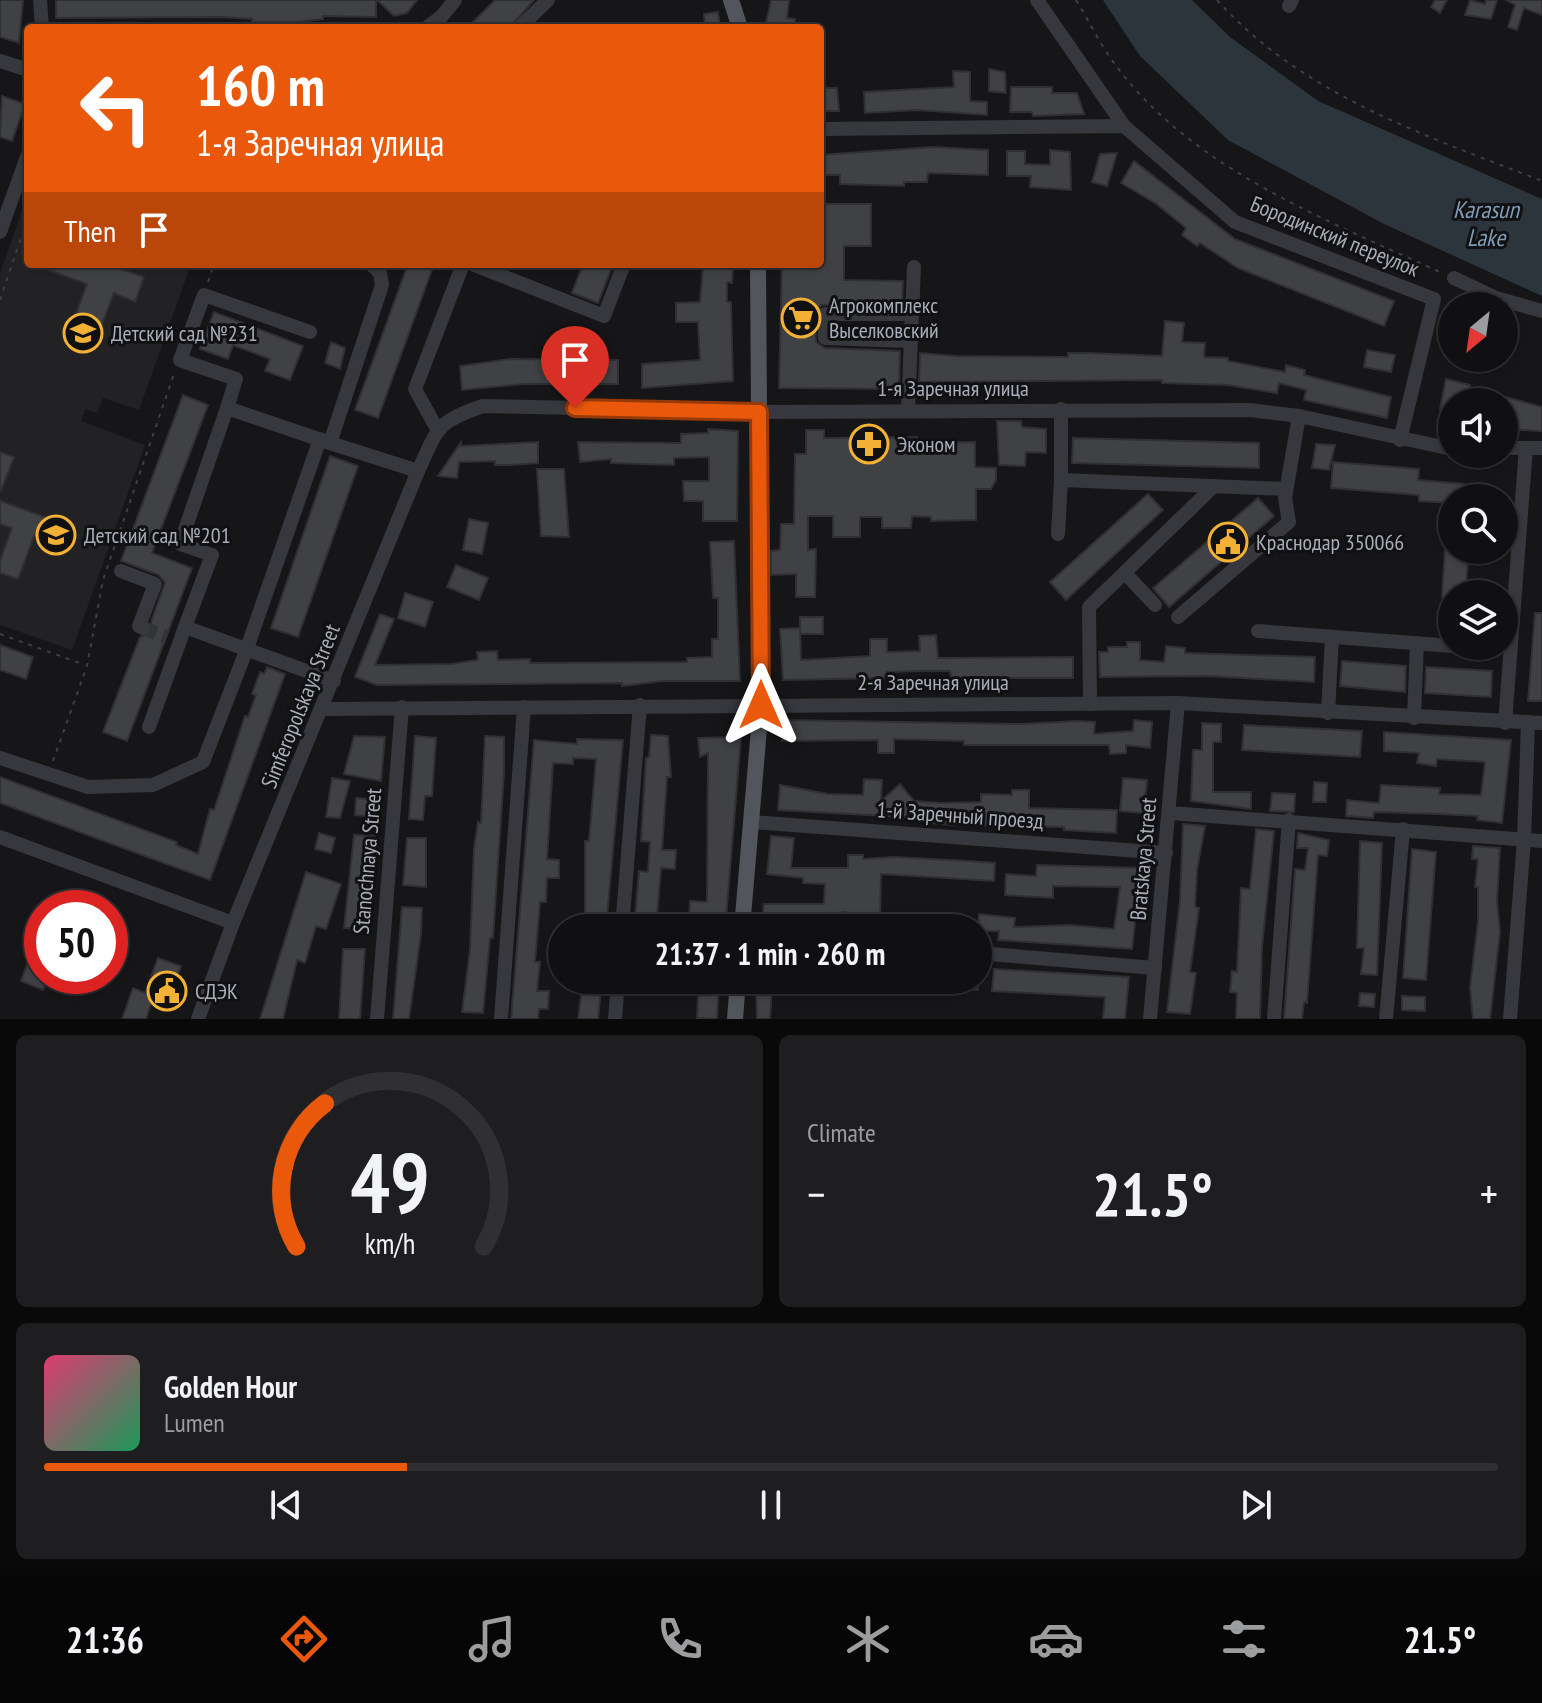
<!DOCTYPE html>
<meta charset="utf-8">
<style>
body{margin:0;font-family:"PT Sans Narrow",sans-serif;background:#1e1e20;color:#f1f3f6;height:100vh;display:flex;flex-direction:column;font-size:30px;white-space:nowrap}
*{box-sizing:border-box;margin:0}
p{font-size:26px;color:#9c9d9f}
.icon{flex:none;width:44px;height:44px;fill:none;stroke:currentColor;stroke-width:2;stroke-linecap:round;stroke-linejoin:round}
.map{position:relative;height:1019px;overflow:hidden}
.panel{display:flex;flex-direction:column;gap:16px;padding:16px;background:#09090a;flex:1}
.panel>*{flex:none}
.guide{position:absolute;left:24px;top:24px;width:800px;height:244px;border-radius:8px;box-shadow:0 2px 6px #0004,0 0 0 2px #303032;background:#ea580c;color:#fff;overflow:hidden}
.needle{width:52px;rotate:209deg}
.controls{position:absolute;left:1438px;top:292px;display:grid;gap:16px}
.controls a{display:grid;place-items:center;width:80px;height:80px;border-radius:50%;background:#101012;box-shadow:0 2px 6px #0004,0 0 0 2px #303032;font-size:40px}
.speed{position:absolute;left:24px;top:890px;display:flex;gap:16px;font-size:40px;font-weight:700;text-align:center}
.speed>*{display:grid;place-content:center;width:104px;height:104px;border-radius:50%;background:#101012;box-shadow:0 2px 6px #0004,0 0 0 2px #303032;line-height:1}
.speed .limit{border:12px solid #d22;background:#fff;color:#111}
.pin{position:absolute;display:grid;place-items:center;width:68px;height:68px;color:#fff;margin:-82px -34px;border-radius:50% 50% 50% 0;rotate:-45deg;box-shadow:0 0 8px #0007}
.pin .icon{rotate:45deg}
.me{position:absolute;width:88px;margin:-44px;rotate:0deg;stroke-linejoin:round;filter:drop-shadow(0 0 6px #0008)}
.turn{display:flex;align-items:center;gap:28px;height:168px;padding:0 40px;font-size:36px}
.turn .icon{width:104px;height:104px;stroke-width:2.5}
.turn b{display:block;font-size:56px;line-height:68px}
.then{display:flex;align-items:center;height:76px;padding:0 40px;background:#0003;gap:16px;font-size:30px}
.big{font-size:60px;font-weight:700;line-height:1.1}
.panel .card{flex:1;display:flex;flex-direction:column;justify-content:center;gap:12px;min-width:0;padding:0 28px;border-radius:12px;background:#1e1e20}
.panel .dial{align-items:center;gap:0}
.dial svg{height:208px;overflow:visible;fill:none;stroke:#303032;stroke-width:7;stroke-linecap:round;text-anchor:middle}
.dial text{fill:#f1f3f6;stroke:none}
.song{display:flex;align-items:center;gap:24px}
.cover{width:96px;height:96px;border-radius:12px;background:linear-gradient(135deg,hsl(340 70% 55%),hsl(150 70% 35%))}
.played{height:8px;border-radius:4px;background:linear-gradient(90deg,#ea580c 25%,#303032 25%)}
.keys{display:flex;justify-content:space-around;direction:ltr}
.heat{display:flex;justify-content:space-between;align-items:center;font-size:44px;direction:ltr}
.panel .tiles{flex:1;display:grid;gap:16px;grid-template-columns:1fr 1fr}
.card:last-child{grid-column:span 2}
.trip{position:absolute;left:548px;top:914px;width:444px;height:80px;border-radius:40px;background:#101012;box-shadow:0 2px 6px #0004,0 0 0 2px #303032;font-weight:700;line-height:80px;text-align:center}
.dock{display:flex;height:128px;justify-content:space-around;align-items:center;background:#060607;color:#9c9d9f}
.dock .icon{width:56px;height:56px}
.dock .current{color:#ea580c}
.dock b{font-size:36px;color:#f1f3f6}
.map>svg:first-child{display:block}
</style>
<div class="map">
<svg width="1542" height="1019" viewBox="0 0 1542 1019">
<rect width="100%" height="100%" fill="#161618"/>
<path fill="#222225" d="M28 194V264H191L139 410 103 398 97 413 85 409 81 421 145 445 72 650 0 625V273Z"/>
<path fill="#2c353c" d="M1103 0H1192L1230 37 1318 101 1542 199V296L1384 224 1228 140 1140 56Z"/>
<g fill="#404145" stroke="#303034" stroke-width="2">
<path d="M0 0H23L19 43 0 37Z"/>
<path d="M56 0H376V17L323 16V19L297 22H252V19L220 17 56 18Z"/>
<path d="M377 0H417L407 13 394 16Z"/>
<path d="M495 0H534L509 28H467Z"/>
<path d="M771 0H789L787 18 795 19 794 28H765Z"/>
<path d="M1435 0H1447L1440 13 1431 7Z"/>
<path d="M1470 0 1485 4 1486 0H1497L1491 19 1465 15Z"/>
<path d="M1506 0H1542V15L1524 8 1517 30 1508 27 1515 5Z"/>
<path d="M718 12 720 28H705L704 14Z"/>
<path d="M989 69 1005 72 1006 93 989 91Z"/>
<path d="M953 71 970 72V101L987 102V115L917 110 865 113 864 92 954 87Z"/>
<path d="M1011 87H1052V93H1077L1084 114 1033 116 1032 112H1010Z"/>
<path d="M820 88H837L839 111H820Z"/>
<path d="M2 96 25 104 12 141 0 137Z"/>
<path d="M933 147 988 150V175L928 173 927 182H904V186L840 184V175H820V155Z"/>
<path d="M1050 150 1070 152 1071 190 1030 187 1031 176H1007V151H1025V164L1050 165Z"/>
<path d="M1117 153 1107 186 1092 182 1100 154Z"/>
<path d="M1134 161 1235 239 1394 301 1384 326 1238 268 1200 243 1197 246 1182 235 1186 228 1155 203 1121 183Z"/>
<path d="M825 204H871V246H844V280L903 281 902 304 821 305 815 314 816 342 825 348 900 351 899 389 779 388 782 264H820V238H825Z"/>
<path d="M107 264 144 277 135 302 114 293 97 337 71 327 87 284 35 265Z"/>
<path d="M408 264H434L378 418 355 410Z"/>
<path d="M583 264H613L598 303 572 293Z"/>
<path d="M715 264H733L732 283 727 282V302H731L733 381 642 388V364L700 360 698 322H676V303L700 302 703 268H714Z"/>
<path d="M214 312 303 346 290 380 265 371 270 359 233 345 228 359 200 349Z"/>
<path d="M1165 321 1184 323 1182 342 1205 343 1204 357 1228 358V361L1285 372 1286 365 1305 370 1304 375 1391 397 1387 418 1304 400 1306 390 1279 383 1277 393 1227 385 1162 383V380L919 382 920 353 955 356 1068 357V353H1088L1162 356Z"/>
<path d="M331 342 345 348 340 369 325 363Z"/>
<path d="M1367 350 1395 355 1391 372 1364 367Z"/>
<path d="M510 359 618 360V384H523L462 390 460 366Z"/>
<path d="M1446 379 1470 385 1467 402H1452V412L1440 409Z"/>
<path d="M183 395 208 405 152 553 192 568 127 741 103 732 140 637 152 632 151 622 165 583 159 575 121 561Z"/>
<path d="M1506 397 1542 407V431L1504 429Z"/>
<path d="M997 421H1021L1022 427 1046 429V453L1026 452 1025 466 999 465Z"/>
<path d="M708 429 738 431 737 521H703V501H684L683 481H709V457L674 458V465L611 463V459L580 462 578 442 681 443V434L708 433Z"/>
<path d="M806 430H824V438L917 437V443L975 442V467L996 468V480L991 489H976V520L931 521V517L912 516 911 528H882V517H860V537H833V516H808V550L816 549 815 597H796V574L771 575V551L780 550 781 524H794L795 454H806Z"/>
<path d="M1073 438 1259 443V468L1072 463Z"/>
<path d="M461 442V446L538 442V463L509 465H495V461L459 462 457 478 438 476Z"/>
<path d="M1316 444 1335 445 1329 470 1312 468Z"/>
<path d="M0 452 14 457 1 491H0Z"/>
<path d="M330 456 358 466 298 637 271 628Z"/>
<path d="M1333 462 1419 469 1418 480 1464 484 1463 498H1452V503L1419 501V495L1331 488Z"/>
<path d="M537 469H564L569 537 541 536Z"/>
<path d="M1148 494 1163 510 1066 600 1050 582Z"/>
<path d="M1258 498 1274 516 1169 607 1153 588Z"/>
<path d="M0 501 62 523 54 543 34 536 18 579 0 573V561L12 528 0 524Z"/>
<path d="M469 519 488 523 482 554 463 550Z"/>
<path d="M734 541 740 681H663L622 686V683L377 685 355 677 380 614 394 619 375 665 451 664 478 660 477 652 497 651 498 660 530 659V663L687 662V658L712 657V639H718V598H713L710 542Z"/>
<path d="M1445 550H1469L1465 594H1452V598L1442 597Z"/>
<path d="M456 565 488 578 479 600 447 587Z"/>
<path d="M405 593 433 602 425 627 398 618Z"/>
<path d="M1535 613H1542V701H1528Z"/>
<rect x="800" y="617" width="23" height="17"/>
<path d="M800 628 801 660 870 656V639H887V652L920 651 919 636 936 635 938 658 1073 657V678H951L950 671H921L887 672V678L783 680 780 629Z"/>
<path d="M1127 642H1140V660L1164 662 1166 646 1185 648V653L1315 657 1314 682 1207 676 1100 677 1099 652H1108V647H1127Z"/>
<path d="M0 645 33 657 26 679 0 670Z"/>
<path d="M1342 661 1406 666 1405 692 1340 686Z"/>
<path d="M267 667 285 674 210 880 0 803V777L177 842 176 845 198 854 210 809 214 810 245 716 248 717 256 695 252 694 260 672 264 674Z"/>
<path d="M1426 667 1492 671 1491 697 1425 693Z"/>
<path d="M783 720 1022 724 1077 721 1095 722 1094 734 1133 731 1134 720 1152 722 1150 748 1126 745V753L1110 754 1109 745H964V741L894 739V753H878V740L782 741Z"/>
<path d="M1202 723 1221 724V742H1213V792H1251V809L1191 801 1193 750H1202Z"/>
<path d="M1244 725 1362 731 1360 757 1242 750Z"/>
<path d="M1384 732 1511 740 1502 823 1477 820 1478 816 1438 814 1374 812 1373 818 1346 816 1347 800 1379 803 1381 785 1440 788 1439 794 1481 795 1485 762 1437 759 1436 766 1417 763 1419 753 1384 751Z"/>
<path d="M651 735 668 736 671 777H667L662 850H676L675 869 661 868 656 928H634L639 871 648 872 650 842 641 841 646 758 649 757Z"/>
<path d="M354 736 385 737 381 781 344 774Z"/>
<path d="M415 736 436 738 432 796H425L423 820 409 819Z"/>
<path d="M485 736 504 737V773L493 938H490L483 1013 462 1012 470 950 474 848 478 822 481 823Z"/>
<path d="M741 737 726 918 723 928H689L690 901 707 902 708 753 700 757 698 738Z"/>
<path d="M577 739 623 740 606 928H585V841H589L596 759 573 758V764L553 763 547 859 559 860V878H547L546 902H540L535 962H540L537 991H549L548 1009H539L538 1019H511L534 740 577 744Z"/>
<path d="M332 778 350 781 340 818 326 817Z"/>
<path d="M1123 778 1147 780 1144 813 1120 811Z"/>
<path d="M864 779 882 780 881 801 900 784 914 801 940 803 981 802V794L1012 795V790H1029V808L1117 810 1116 833 1064 830V827L951 825 922 822V818L778 810 780 785 828 794 863 795Z"/>
<path d="M1314 782 1327 783 1326 802H1313Z"/>
<path d="M1272 793 1295 794 1294 812 1270 811Z"/>
<path d="M356 798 377 800 376 817 355 815Z"/>
<path d="M1183 824 1205 826 1197 870 1195 907 1199 908 1190 972 1196 973 1190 1014 1167 1012 1180 900Z"/>
<path d="M1256 829 1274 831 1262 947 1260 1019H1236L1237 993 1230 992 1232 971 1237 972 1241 888 1250 889Z"/>
<path d="M319 833 335 838 331 853 315 849Z"/>
<path d="M1298 833 1329 840 1327 856 1318 855 1307 1003 1304 1002 1302 1019H1284L1295 869 1305 870 1308 848H1297Z"/>
<path d="M354 835 375 836 368 929 344 928Z"/>
<path d="M771 836 794 838 791 868H848V855H863V859L894 857 969 861 995 863 994 881 881 874 880 916 843 912 842 928 762 921 764 904H824L825 884 803 883V878L767 874Z"/>
<path d="M407 838H426V887L403 885Z"/>
<path d="M1360 841 1382 843 1377 975 1361 974 1364 948H1357Z"/>
<path d="M1473 846 1500 848 1497 901 1500 932 1490 1019H1473L1470 988 1478 921V887H1475L1478 859H1472Z"/>
<path d="M1412 849 1436 852 1426 980 1403 978Z"/>
<path d="M1037 865 1141 868 1132 949 998 940 999 931H978L979 914 1015 918 1014 927 1070 925 1114 929 1120 887 1053 886V898L1005 895 1006 874 1036 876Z"/>
<path d="M306 872 341 884 326 929 316 926 305 963 297 960 283 1019H260Z"/>
<path d="M402 907 422 908 421 934 409 1019H393Z"/>
<path d="M888 913 928 916V928H887Z"/>
<path d="M41 928 42 976H48L43 990 21 981Z"/>
<path d="M343 949H365L360 1019H339Z"/>
<path d="M158 958 181 966 167 1003 153 998 146 1019H122L133 988 145 993Z"/>
<path d="M994 969 1129 977 1125 1019H1103L1105 997 992 991Z"/>
<path d="M583 980H602L598 1019H578Z"/>
<path d="M699 980H719L717 1019 697 1018Z"/>
<path d="M948 980H978V990L948 988Z"/>
<path d="M756 985 772 987 770 1019H757Z"/>
<path d="M1360 993 1375 994 1374 1007 1359 1006Z"/>
<path d="M1402 996 1425 997V1011L1402 1010Z"/>
</g>
<g fill="none" stroke-linecap="round" stroke-linejoin="round">
<path stroke="#333438" stroke-width="14" stroke-dasharray="14 7" stroke-linecap="butt" d="M143 628 167 637"/>
<g stroke="#3d3f44" stroke-width="2" stroke-dasharray="4 6" stroke-linecap="butt">
<path d="M1076 0C1089 21 1100 44 1114 63 1191 169 1327 220 1442 273"/>
<path d="M1217 0C1302 95 1427 136 1542 181"/>
<path d="M208 282 214 264"/>
<path d="M0 300 28 217"/>
<path d="M0 634 85 665"/>
<path d="M53 761 87 666 103 580 175 371"/>
</g>
<g stroke="#37383d" stroke-width="14">
<path d="M40 0 42 28"/>
<path d="M1037 0 1124 126"/>
<path d="M1289 6 1292 0"/>
<path d="M426 28 442 16 455 0"/>
<path d="M519 28 548 0"/>
<path d="M0 61 28 70"/>
<path d="M820 129 1124 126 1235 222 1434 299 1400 440"/>
<path d="M0 232 28 154"/>
<path d="M371 264 380 273 382 285 330 443 418 471"/>
<path d="M472 264 604 316 624 264"/>
<path d="M1454 278 1496 298 1542 311"/>
<path d="M310 332 204 295 180 360 236 379 227 408 330 443"/>
<path d="M910 341 825 338V314H912L914 267"/>
<path d="M227 408 180 544 212 555 185 627 334 681"/>
<path d="M1061 409V480L1286 489"/>
<path d="M908 410 912 314"/>
<path d="M437 429 415 389 463 264"/>
<path d="M1504 448H1542"/>
<path d="M1058 534 1061 480"/>
<path d="M121 571 155 584 139 626 143 628"/>
<path d="M1125 573 1155 605"/>
<path d="M1178 617 1289 522 1285 498 1299 416"/>
<path d="M1258 631 1452 646"/>
<path d="M1456 646 1488 648"/>
<path d="M1090 704 1089 607 1214 486"/>
<path d="M323 709 1178 703 1542 723"/>
<path d="M1328 713 1332 637"/>
<path d="M1414 718 1417 643"/>
<path d="M1505 723 1526 448"/>
<path d="M149 727 185 627"/>
<path d="M0 758 88 787 153 785 203 762 246 651 320 439"/>
<path d="M1170 813 1542 841"/>
<path d="M751 822 1166 853"/>
<path d="M0 837 233 923"/>
<path d="M622 928 640 705"/>
<path d="M978 953 1155 968"/>
<path d="M198 1019 233 923 418 471C438 428 436 422 483 406L759 412 1250 410 1299 416 1452 449"/>
<path d="M377 1019 402 707"/>
<path d="M501 1019 524 707"/>
<path d="M615 1019 618 980"/>
<path d="M1150 1019 1178 703"/>
<path d="M1274 1019 1289 820"/>
<path d="M1386 1019 1403 829"/>
<path d="M1510 1019 1524 840 1528 722"/>
</g>
<g stroke="#53555c" stroke-width="16">
<path d="M731 0 740 28"/>
<path d="M742 928 761 705 758 264"/>
<path d="M735 1019 738 980"/>
</g>
</g>
<g fill="none" stroke-linecap="round" stroke-linejoin="round">
<g stroke="#983908" stroke-width="20">
<path id="route" d="M575 408 759 412 761 705"/>
</g>
<use href="#route" stroke="#ea580c" stroke-width="14"/>
</g>
<defs>
<g id="supermarket-ring" transform="scale(2)"><circle r="9.5" fill="#111113" stroke="#f2b134" stroke-width="1.5"/><path d="M-6-5.5h2.5l.6 2H6L4.5 2H-2.5L-4.4-4H-6ZM-1.5 3.2a1.3 1.3 0 1 0 .1 0ZM3 3.2a1.3 1.3 0 1 0 .1 0Z" fill="#f2b134"/></g>
<g id="school-ring" transform="scale(2)"><circle r="9.5" fill="#111113" stroke="#f2b134" stroke-width="1.5"/><path d="M0-5L7-2L0 1L-7-2ZM-4 1L0 2.5L4 1V4Q0 6-4 4Z" fill="#f2b134"/></g>
<g id="pharmacy-ring" transform="scale(2)"><circle r="9.5" fill="#111113" stroke="#f2b134" stroke-width="1.5"/><path d="M-2-6h4v4h4v4h-4v4h-4v-4h-4v-4h4Z" fill="#f2b134"/></g>
<g id="civic-ring" transform="scale(2)"><circle r="9.5" fill="#111113" stroke="#f2b134" stroke-width="1.5"/><path d="M-.6-6.5H3V-4.5H.6V-3L4-1V1h2V6H-6V1h2V-1L-.6-3ZM-1.2 2.5V6h2.4V2.5Z" fill="#f2b134"/></g>
</defs>
<g fill-rule="evenodd">
<use href="#supermarket-ring" x="801" y="318"/>
<use href="#school-ring" x="83" y="333"/>
<use href="#pharmacy-ring" x="869" y="444"/>
<use href="#school-ring" x="56" y="535"/>
<use href="#civic-ring" x="1228" y="542"/>
<use href="#civic-ring" x="167" y="991"/>
</g>
<g text-anchor="middle" dominant-baseline="central" stroke-width="6" stroke-linejoin="round" paint-order="stroke">
<g font-size="22" fill="#a8adb8" stroke="#111113">
<text transform="translate(1335 236) rotate(22)">Бородинский переулок</text>
<text x="953" y="388">1-я Заречная улица</text>
<text x="933" y="682">2-я Заречная улица</text>
<text transform="translate(300 706) rotate(-68)">Simferopolskaya Street</text>
<text transform="translate(960 815) rotate(4)">1-й Заречный проезд</text>
<text transform="translate(1143 859) rotate(-85)">Bratskaya Street</text>
<text transform="translate(367 861) rotate(-85)">Stanochnaya Street</text>
</g>
<g font-size="22" fill="#a8adb8" stroke="#111113" text-anchor="start">
<text x="829" y="305">Агрокомплекс<tspan x="829" dy="25">Выселковский</tspan></text>
<text x="111" y="333">Детский сад №231</text>
<text x="897" y="444">Эконом</text>
<text x="84" y="535">Детский сад №201</text>
<text x="1256" y="542">Краснодар 350066</text>
<text x="195" y="991">СДЭК</text>
</g>
<g font-size="24" font-style="italic" fill="#7f9bb3" stroke="#111113">
<text x="1486" y="209">Karasun<tspan x="1486" dy="28">Lake</tspan></text>
</g>
</g>
</svg>
<div class="controls">
<a><svg class="needle" viewBox="-14 -14 28 28"><path d="M0-13l5 13h-10z" fill="#e53935"/><path d="M0 13l5-13h-10z" fill="#9c9d9f"/></svg></a>
<a><svg class="icon" aria-label="sound" viewBox="0 0 24 24"><path d="M4 9h4l5-4v14l-5-4H4zM17 9q2 3 0 6"/></svg></a>
<a><svg class="icon" aria-label="search" viewBox="0 0 24 24"><circle cx="10" cy="10" r="6"/><path d="M15 15l6 6"/></svg></a>
<a><svg class="icon" aria-label="layers" viewBox="0 0 24 24"><path d="M12 4l9 5-9 5-9-5zM3 14l9 5 9-5"/></svg></a>
</div>
<div class="speed"><div class="limit">50</div></div>
<div class="pin" style="left:575px;top:408px;background:#d93025"><svg class="icon" aria-label="arrive" viewBox="0 0 24 24"><path d="M6 21V4h12l-3 4 3 4H6"/></svg></div>
<svg class="me" style="left:761px;top:705px" viewBox="-20 -20 40 40"><path d="M0-17L14 15 0 8-14 15z" fill="#ea580c" stroke="#fff" stroke-width="4"/></svg>
<div class="trip">21:37 · 1 min · 260 m</div>
<div class="guide">
<div class="turn"><svg class="icon" aria-label="left" viewBox="0 0 24 24"><path d="M17 20v-9H6M10 6l-5 5 5 5"/></svg><div><b>160 m</b>1-я Заречная улица</div></div>
<div class="then">Then<svg class="icon" aria-label="arrive" viewBox="0 0 24 24"><path d="M6 21V4h12l-3 4 3 4H6"/></svg></div>
</div>
</div>
<section class="panel">
<div class="tiles">
<div class="card dial"><svg viewBox="0 0 100 80">
<path d="M14 69A42 42 0 1 1 86 69"/>
<path d="M14 69A42 42 0 0 1 25 14" stroke="#ea580c"/>
<text x="50" y="56" font-size="32" font-weight="700">49</text>
<text x="50" y="72" font-size="11">km/h</text>
</svg></div>
<div class="card"><p>Climate</p>
<div class="heat"><a>−</a><b class="big">21.5°</b><a>+</a></div>
</div>
<div class="card">
<div class="song"><i class="cover"></i><div><b>Golden Hour</b><p>Lumen</p></div></div>
<div class="played"></div>
<div class="keys"><svg class="icon" aria-label="previous" viewBox="0 0 24 24"><path d="M18 5L8 12l10 7zM5 5v14"/></svg><svg class="icon" aria-label="pause" viewBox="0 0 24 24"><path d="M8 5v14M16 5v14"/></svg><svg class="icon" aria-label="next" viewBox="0 0 24 24"><path d="M6 5l10 7-10 7zM19 5v14"/></svg></div>
</div>
</div>
</section>
<nav class="dock">
<b>21:36</b>
<svg class="icon current" aria-label="directions" viewBox="0 0 24 24"><path d="M12 3l9 9-9 9-9-9zM9 14v-3h6M13 9l2 2-2 2"/></svg>
<svg class="icon" aria-label="music" viewBox="0 0 24 24"><path d="M9 18V5l10-2v13"/><circle cx="6" cy="18" r="3"/><circle cx="16" cy="16" r="3"/></svg>
<svg class="icon" aria-label="phone" viewBox="0 0 24 24"><path d="M5 4h4l2 5-3 2q2 4 5 5l2-3 5 2v4C11 20 4 13 5 4z"/></svg>
<svg class="icon" aria-label="climate" viewBox="0 0 24 24"><path d="M12 3v18M4 7l16 10M4 17L20 7"/></svg>
<svg class="icon" aria-label="car" viewBox="0 0 24 24"><path d="M5 17H2v-5l4-1 3-4h7l3 4 3 1v5h-3M9 17h6M6 11h13"/><circle cx="7" cy="17" r="2"/><circle cx="17" cy="17" r="2"/></svg>
<svg class="icon" aria-label="filters" viewBox="0 0 24 24"><path d="M4 7h16M4 17h16"/><circle cx="9" cy="7" r="2"/><circle cx="15" cy="17" r="2"/></svg>
<b>21.5°</b>
</nav>
